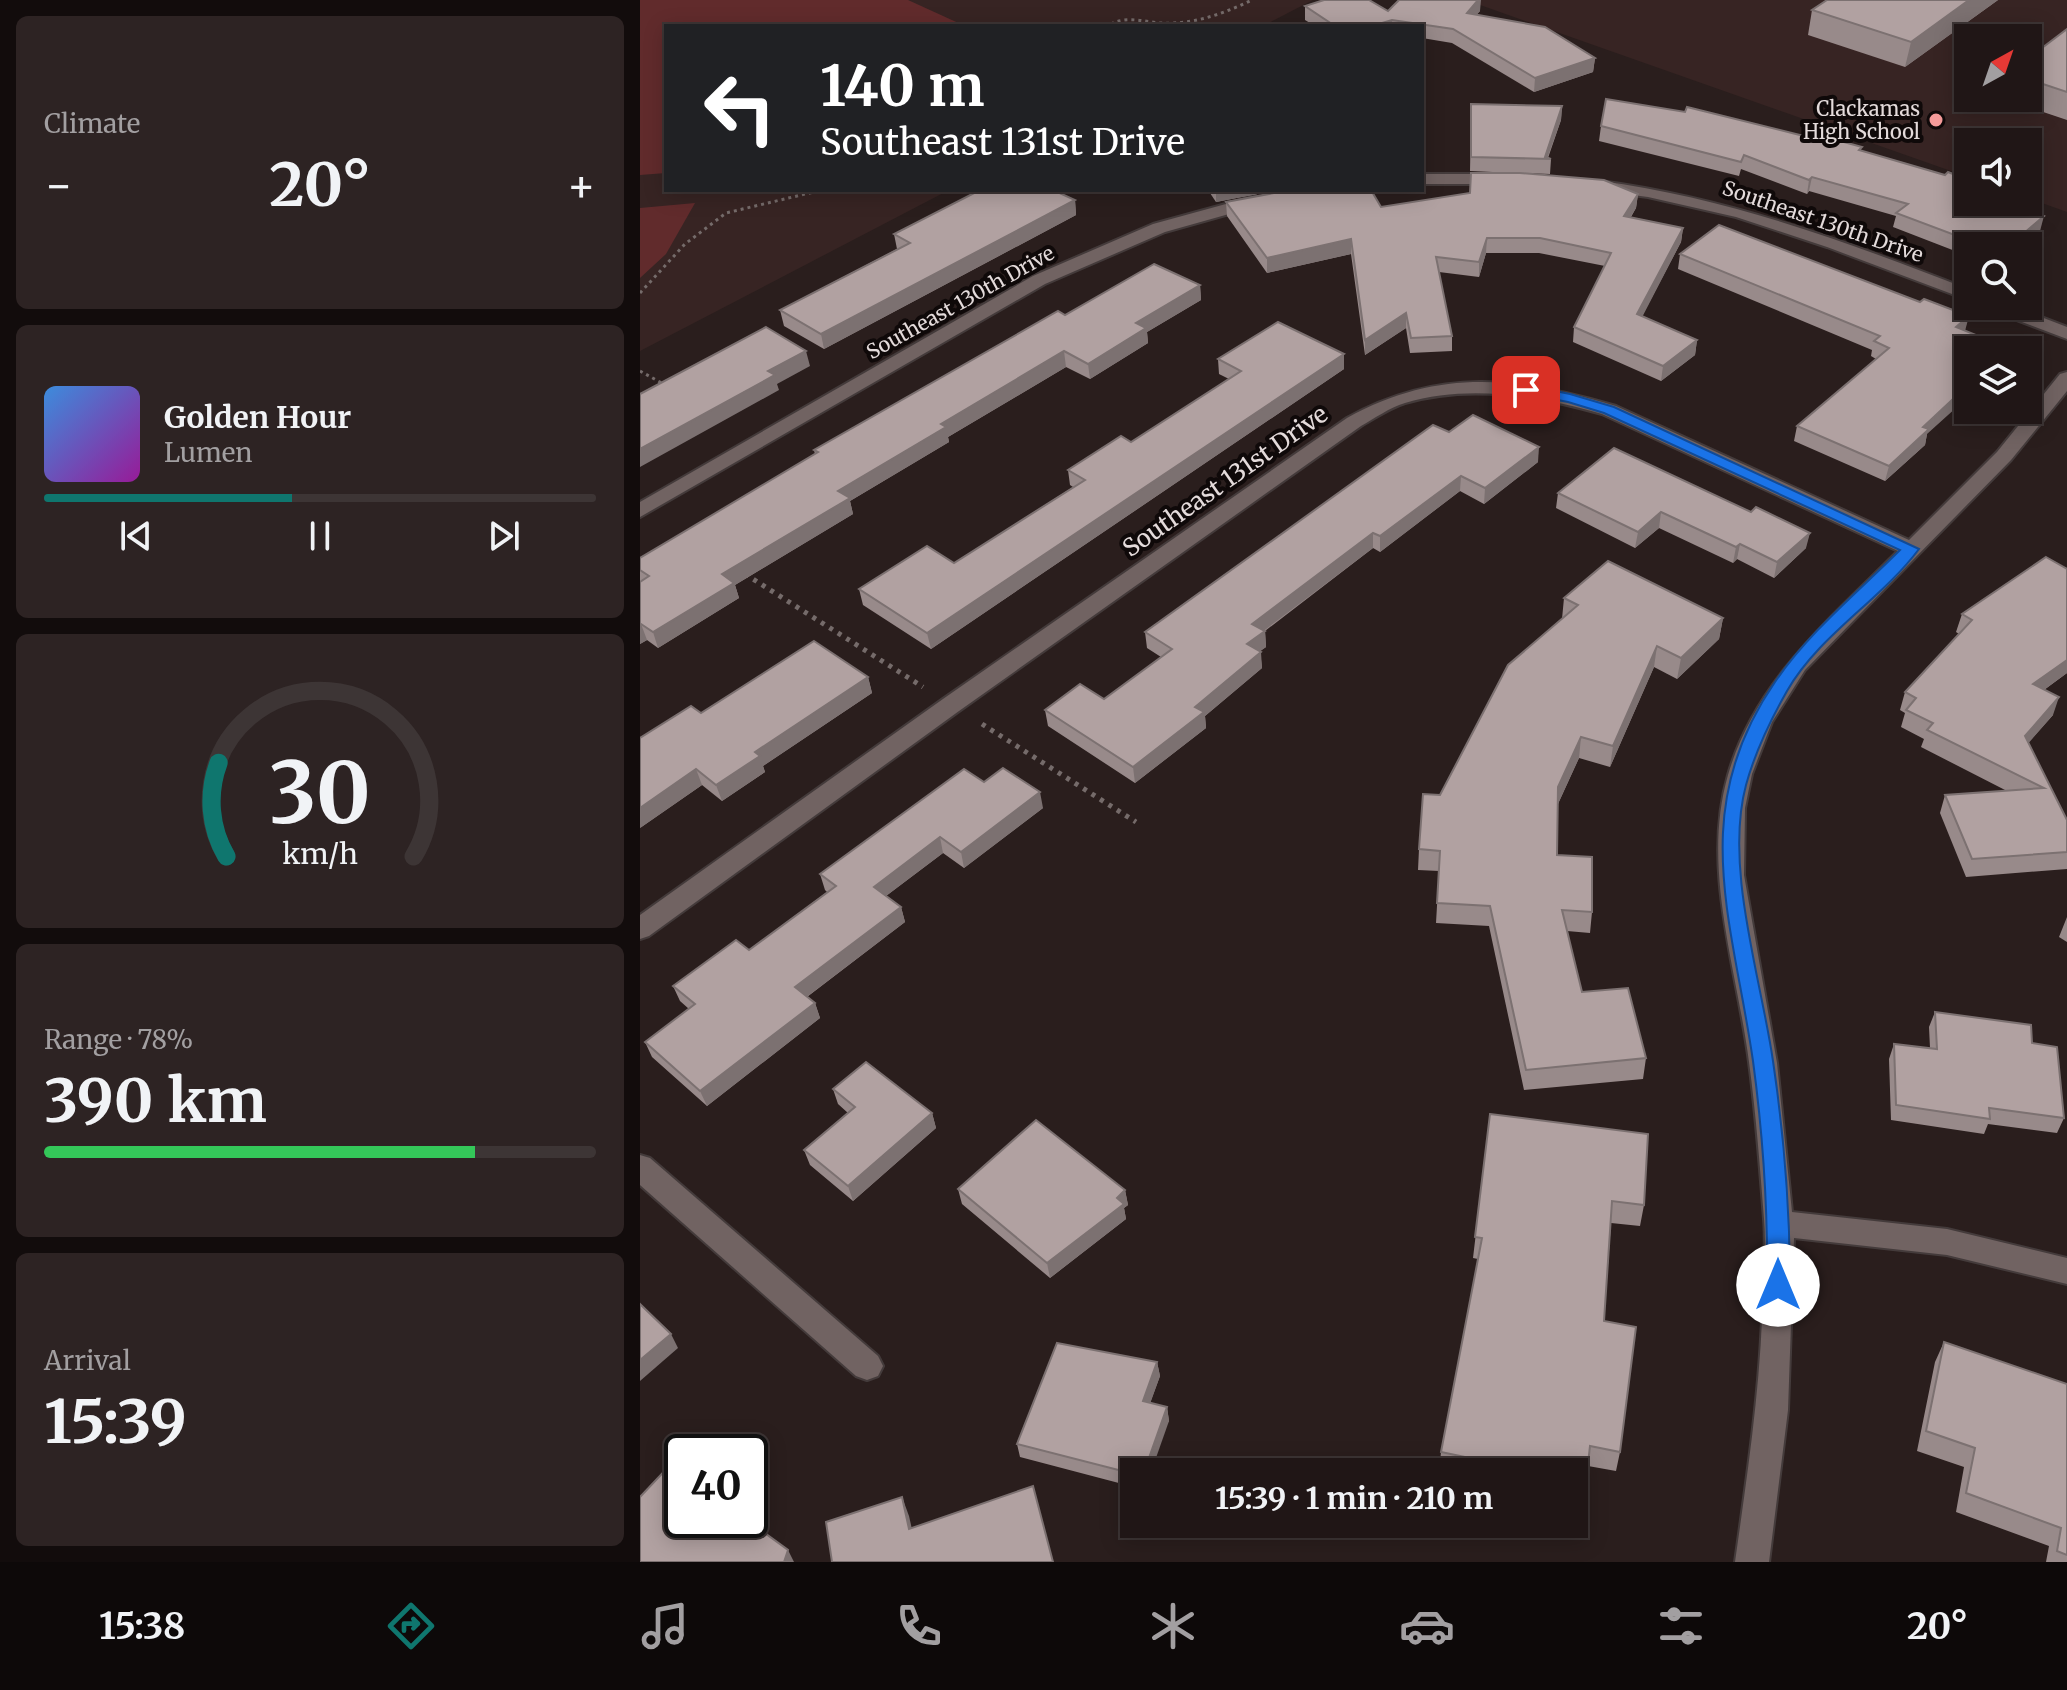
<!DOCTYPE html>
<meta charset="utf-8">
<style>
body{margin:0;font-family:Merriweather,serif;background:#2d2323;color:#f1f3f6;height:100vh;display:flex;flex-direction:column;font-size:30px;white-space:nowrap}
*{box-sizing:border-box;margin:0}
p{font-size:26px;color:#a29fa1}
.icon{flex:none;width:44px;height:44px;fill:none;stroke:currentColor;stroke-width:2;stroke-linecap:round;stroke-linejoin:round}
.map{position:relative;flex:1;overflow:hidden}
.drawer{display:flex;flex-direction:column;gap:16px;padding:16px;background:#120c0c;width:640px}
.drawer>*{flex:none}
.hud{position:absolute;left:24px;top:24px;width:760px;height:168px;border-radius:0px;box-shadow:0 4px 20px #0003,0 0 0 2px #3d3535;background:#202124;color:#fff;overflow:hidden}
.needle{width:52px;rotate:40deg}
.buttons{position:absolute;left:1314px;top:24px;display:grid;gap:16px}
.buttons a{display:grid;place-items:center;width:88px;height:88px;border-radius:0px;background:#201616;box-shadow:0 4px 20px #0003,0 0 0 2px #3d3535;font-size:40px}
.speed{position:absolute;left:24px;top:1434px;display:flex;gap:16px;font-size:40px;font-weight:700;text-align:center}
.speed>*{display:grid;place-content:center;width:104px;height:104px;border-radius:50%;background:#201616;box-shadow:0 4px 20px #0003,0 0 0 2px #3d3535;line-height:1}
.speed .limit{border:4px solid #111;border-radius:12px;background:#fff;color:#111}
.pin{position:absolute;display:grid;place-items:center;width:68px;height:68px;color:#fff;margin:-34px;border-radius:16px;box-shadow:0 4px 12px #0006}
.me{position:absolute;width:88px;margin:-44px;rotate:0deg;stroke-linejoin:round;filter:drop-shadow(0 0 6px #0008)}
.turn{display:flex;align-items:center;gap:28px;height:168px;padding:0 24px;font-size:36px}
.turn .icon{width:104px;height:104px;stroke-width:2.5}
.turn b{display:block;font-size:56px;line-height:68px}
.big{font-size:60px;font-weight:700;line-height:1.1}
.drawer .tile{flex:1;display:flex;flex-direction:column;justify-content:center;gap:12px;min-width:0;padding:0 28px;border-radius:12px;background:#2d2323}
.drawer .dial{align-items:center;gap:0}
.dial svg{height:208px;overflow:visible;fill:none;stroke:#3d3535;stroke-width:7;stroke-linecap:round;text-anchor:middle}
.dial text{fill:#f1f3f6;stroke:none}
.song{display:flex;align-items:center;gap:24px}
.cover{width:96px;height:96px;border-radius:12px;background:linear-gradient(135deg,hsl(210 70% 55%),hsl(300 70% 35%))}
.played{height:8px;border-radius:4px;background:linear-gradient(90deg,#0f766e 45%,#3d3535 45%)}
.keys{display:flex;justify-content:space-around;direction:ltr}
.heat{display:flex;justify-content:space-between;align-items:center;font-size:44px;direction:ltr}
.charge{height:12px;border-radius:6px;background:linear-gradient(90deg,#34c759 78%,#3d3535 0)}
.trip{position:absolute;left:480px;top:1458px;width:468px;height:80px;border-radius:0px;background:#201616;box-shadow:0 4px 20px #0003,0 0 0 2px #3d3535;font-weight:700;line-height:80px;text-align:center}
.tab-bar{display:flex;height:128px;justify-content:space-around;align-items:center;background:#0d0909;color:#a29fa1}
.tab-bar .icon{width:56px;height:56px}
.tab-bar .current{color:#0f766e}
.tab-bar b{font-size:36px;color:#f1f3f6}
main{display:flex;flex:1;min-height:0}
.map>svg:first-child{display:block}
</style>
<main>
<section class="drawer">
<div class="tile"><p>Climate</p>
<div class="heat"><a>−</a><b class="big">20°</b><a>+</a></div>
</div>
<div class="tile">
<div class="song"><i class="cover"></i><div><b>Golden Hour</b><p>Lumen</p></div></div>
<div class="played"></div>
<div class="keys"><svg class="icon" aria-label="previous" viewBox="0 0 24 24"><path d="M18 5L8 12l10 7zM5 5v14"/></svg><svg class="icon" aria-label="pause" viewBox="0 0 24 24"><path d="M8 5v14M16 5v14"/></svg><svg class="icon" aria-label="next" viewBox="0 0 24 24"><path d="M6 5l10 7-10 7zM19 5v14"/></svg></div>
</div>
<div class="tile dial"><svg viewBox="0 0 100 80">
<path d="M14 69A42 42 0 1 1 86 69"/>
<path d="M14 69A42 42 0 0 1 11 33" stroke="#0f766e"/>
<text x="50" y="56" font-size="32" font-weight="700">30</text>
<text x="50" y="72" font-size="11">km/h</text>
</svg></div>
<div class="tile"><p>Range · 78%</p><b class="big">390 km</b><div class="charge"></div></div>
<div class="tile"><p>Arrival</p><b class="big">15:39</b></div>
</section>
<div class="map">
<svg width="1427" height="1562" viewBox="0 0 1427 1562">
<rect width="100%" height="100%" fill="#2a1e1d"/>
<g fill="#372423" fill-rule="evenodd">
<path d="M0 0H673L623 26H26V190H309L0 351Z"/>
<path d="M826 0H1427V212L1388 198V142H1328V177ZM1328 38H1388V98H1328Z"/>
</g>
<g fill="#612b2c">
<path d="M0 0H268L325 26H26V173L0 175Z"/>
<path d="M55 203 26 254 0 278V208Z"/>
</g>
<g fill="none" stroke-linecap="round" stroke-linejoin="round">
<g stroke="#443b3b" stroke-width="4">
<g id="minor">
<path d="M782 174H863L871 179 863 184H782Z"/>
<path d="M960 181C1089 198 1207 242 1328 289V300L1187 247 1096 217 1008 197 954 190 952 186Z"/>
<path d="M615 196 624 201 621 205 525 232 405 284 0 517V502L393 276 513 224Z"/>
<path d="M1347 306H1373L1427 327V339L1350 310Z"/>
<path d="M1427 372V391L1371 460 1165 670 1132 722 1112 774 1105 808 1104 875 1137 1063 1152 1212 1307 1229 1427 1258V1284L1307 1255 1154 1238 1148 1410 1129 1562H1095C1108 1470 1122 1378 1123 1285 1124 1263 1126 1241 1124 1219 1120 1167 1116 1114 1109 1062 1097 969 1061 868 1088 775 1115 681 1191 618 1258 551L962 414C899 396 830 384 765 403 749 408 735 418 721 426L319 711 9 936 0 939V915L303 699 707 418C799 367 879 377 976 406L1269 540 1357 452 1420 374Z"/>
<path d="M0 1155 10 1158 238 1356 243 1366 238 1376 227 1380 216 1376 0 1185Z"/>
</g>
</g>
<g stroke="#756b6a" stroke-width="3" stroke-dasharray="3 4" stroke-linecap="butt">
<path d="M471 24C491 14 510 25 533 23 561 22 587 12 612 0"/>
<path d="M0 293 45 244 86 213 182 190"/>
<path d="M0 371 27 386"/>
</g>
<g stroke="#756b6a" stroke-width="5" stroke-dasharray="4 6" stroke-linecap="butt">
<path d="M24 384 27 386"/>
<path d="M105 574 283 687"/>
<path d="M342 724 496 822"/>
</g>
<use href="#minor" fill="#716362" fill-rule="evenodd"/>
</g>
<g fill="#988a8a">
<path d="M1187 0H1358L1265 67 1168 35 1172 10Z"/>
<path d="M665 6 748 11H840L837 14 955 58 953 72 894 92 812 43 782 38V26H675L665 20Z"/>
<path d="M1427 29V120L1367 100V98H1388V63L1397 56 1398 51Z"/>
<path d="M922 106 921 120 908 158 911 159 910 174 882 173 998 194 996 208 991 217 1043 228 1041 242 1002 316 1057 340 1055 355 1021 381 933 342 934 327 965 266 899 253H846L839 277 799 272 812 336V351L770 353 766 328 725 355 711 254 627 273 587 216 586 202 741 207 830 193 875 173 830 171 831 118Z"/>
<path d="M961 126 1221 151 1328 202 1400 231 1382 246H1328V256L1253 227 1256 216 1169 191 1167 194 1101 169 1099 176 959 141Z"/>
<path d="M568 190H639L576 202Z"/>
<path d="M435 200 436 215 184 349 144 326 140 310 257 249 254 234Z"/>
<path d="M1040 254 1280 302 1287 434 1285 445 1245 481 1154 441 1157 426 1236 359 1231 356 1232 350 1038 269Z"/>
<path d="M560 285 561 300 507 332 508 343 450 379 426 367 308 437 309 442 210 501 213 514 95 585 99 598 18 648 7 640 0 644V558L175 454 174 450Z"/>
<path d="M578 359 704 369 291 649 223 605 219 589 314 563 433 487 430 485 428 470 491 442 589 379 579 374Z"/>
<path d="M809 432 898 462 844 504 820 491 740 552 733 548 625 631 626 647 620 651 622 668 565 716 566 728 495 783 408 726 405 710 464 699 521 657 507 648 505 632Z"/>
<path d="M974 448 1166 548 1134 578 1097 559 1093 563 1019 528 995 548 916 508 918 493Z"/>
<path d="M1427 569V673L1404 690 1413 715 1388 743 1427 820V869L1326 877 1300 813 1305 795 1367 791 1281 747 1284 739 1261 727 1265 713 1260 710 1265 692 1319 634 1316 632 1322 614Z"/>
<path d="M924 598 1083 618 1079 639 1037 679 1014 667 970 767 939 758 918 804 917 855 952 912 950 933 927 931 942 992 1006 1058 1003 1079 884 1090 849 926 796 923 799 871 778 870 779 849 800 795 922 619Z"/>
<path d="M228 677 232 693 123 766 125 772 82 801 62 785 0 828 61 713Z"/>
<path d="M344 782 403 808 324 868 303 853 246 896 261 907 265 922 167 997 175 1003 180 1018 67 1106 12 1057 5 1042 49 1009 40 1001 33 986 109 950 187 892 185 890 180 874Z"/>
<path d="M1427 917V942L1419 937Z"/>
<path d="M1295 1012 1392 1043 1424 1118 1417 1133 1348 1124 1344 1134 1251 1120 1249 1059 1254 1044 1290 1048 1289 1027Z"/>
<path d="M193 1089 292 1113 296 1128 213 1201 170 1165 164 1150 208 1113 198 1104Z"/>
<path d="M850 1114 1004 1205 1000 1226 971 1223 964 1321 980 1452 976 1471 948 1466 942 1501 934 1500V1472H799L801 1452 838 1259 833 1258Z"/>
<path d="M318 1189 485 1190 488 1205 484 1208 486 1219 410 1278 322 1204Z"/>
<path d="M1304 1342 1427 1384V1562H1406L1409 1546 1316 1512 1324 1467 1277 1451 1295 1362Z"/>
<path d="M517 1362 520 1376 510 1403 527 1407 529 1421 494 1472V1487L380 1457 377 1444Z"/>
</g>
<g fill="#7c7171">
<path d="M838 0H841L840 11 827 26V13Z"/>
<path d="M1329 0H1358L1265 67 1271 42Z"/>
<path d="M752 20V26H732Z"/>
<path d="M955 58 953 72 894 92 895 78Z"/>
<path d="M922 106 921 120 907 159H904Z"/>
<path d="M1172 177 1169 191 1167 194 1169 180Z"/>
<path d="M576 190H639L576 202Z"/>
<path d="M998 194 996 208 982 231 984 216Z"/>
<path d="M435 200 436 215 184 349 181 334Z"/>
<path d="M1404 216 1400 231 1382 246H1369Z"/>
<path d="M1043 228 1041 242 996 329 997 314Z"/>
<path d="M847 238 846 253 839 277V262Z"/>
<path d="M711 239V254L627 273V258Z"/>
<path d="M560 285 561 300 507 332 508 343 450 379 448 364 496 323Z"/>
<path d="M766 313V328L725 355V340Z"/>
<path d="M1329 316 1325 331 1316 327Z"/>
<path d="M1057 340 1055 355 1021 381 1023 366Z"/>
<path d="M166 351 170 366 137 384 139 390 0 467V449L128 371Z"/>
<path d="M424 351 426 367 308 437 309 442 210 501 213 514 95 585 99 598 18 648 13 632 82 574 198 491 301 424Z"/>
<path d="M704 354V369L291 649 287 633Z"/>
<path d="M1328 385V397L1287 434 1285 445 1245 481 1249 466 1283 427Z"/>
<path d="M899 447 898 462 844 504 845 488Z"/>
<path d="M821 476 820 491 740 552V536Z"/>
<path d="M1021 512 1019 528 995 548 998 532Z"/>
<path d="M733 533V548L613 639 612 624Z"/>
<path d="M1170 533 1166 548 1134 578 1137 562Z"/>
<path d="M1100 544 1097 559 1093 563 1096 547Z"/>
<path d="M1083 618 1079 639 1037 679 1041 658Z"/>
<path d="M1 624 7 640 0 644V625Z"/>
<path d="M625 631 626 647 608 660 607 644Z"/>
<path d="M1017 646 1014 667 970 767 973 746Z"/>
<path d="M621 652 622 668 565 716 566 728 495 783 493 767 555 707Z"/>
<path d="M1427 660V673L1387 702 1393 684Z"/>
<path d="M228 677 232 693 123 766 125 772 82 801 76 785 115 752Z"/>
<path d="M1419 697 1413 715 1379 754 1385 736Z"/>
<path d="M941 737 939 758 916 808 918 787Z"/>
<path d="M56 769 62 785 0 828V808Z"/>
<path d="M400 792 403 808 324 868 321 852Z"/>
<path d="M300 837 303 853 238 902 234 887Z"/>
<path d="M261 907 265 922 160 1002 155 987Z"/>
<path d="M175 1003 180 1018 67 1106 60 1091Z"/>
<path d="M292 1113 296 1128 213 1201 208 1186Z"/>
<path d="M485 1190 488 1205 484 1208 486 1219 410 1278 407 1263Z"/>
<path d="M31 1334 38 1348 0 1381V1360Z"/>
<path d="M517 1362 520 1376 506 1415 503 1401Z"/>
<path d="M527 1407 529 1421 511 1472H504Z"/>
<path d="M262 1497 269 1516 276 1547 269 1529Z"/>
<path d="M148 1550 154 1562H144Z"/>
</g>
<g fill="#b1a1a1" stroke="#7c7171" stroke-width="2">
<path d="M684 0H729L748 11 759 0H838L827 13 905 27 955 58 895 78 813 29 752 20 732 26H695L665 6Z"/>
<path d="M1187 0H1329L1271 42 1172 10Z"/>
<path d="M1427 29V92L1388 79V63L1402 52 1398 51Z"/>
<path d="M966 99 1045 112 1047 107 1168 137 1171 133 1222 147 1219 150 1305 175 1308 172 1328 180V202H1364L1404 216 1369 246H1344L1256 213 1268 204 1172 177 1169 180 1104 155 1101 162 961 126Z"/>
<path d="M831 104 922 106 905 157 911 159 831 157Z"/>
<path d="M831 173H880L964 180 998 194 984 216 1043 228 997 314 1057 340 1023 366 934 327 971 253 900 238H847L839 262 796 257 812 336 771 338 766 313 725 340 711 239 627 258 586 202 650 190H731L741 207 830 193Z"/>
<path d="M340 190H413L435 200 181 334 140 310 270 243 254 234Z"/>
<path d="M1079 225 1280 302 1284 299 1329 316 1316 327 1368 348 1366 350H1328V385L1283 427 1289 429 1249 466 1157 426 1249 348 1234 341 1240 336 1040 254Z"/>
<path d="M514 264 560 285 496 323 506 328 448 364 424 351 301 424 306 427 198 491 210 498 82 574 94 583 13 632 1 624 0 625V582L9 576 0 570V558L178 452 174 450 418 311 425 315Z"/>
<path d="M638 322 704 354 287 633 219 589 287 546 314 563 445 480 428 470 481 436 491 442 601 371 578 359Z"/>
<path d="M126 327 166 351 128 371 135 375 0 449V394Z"/>
<path d="M833 415 899 447 845 488 821 476 740 536 733 533 612 624 625 631 607 644 621 652 555 707 564 712 493 767 405 710 440 684 464 699 532 649 505 632 793 425 809 432Z"/>
<path d="M974 448 1111 512 1116 507 1170 533 1137 562 1100 544 1096 547 1021 512 998 532 918 493Z"/>
<path d="M1406 557 1427 569V660L1393 684 1419 697 1385 736 1427 820V852L1332 859 1305 795 1404 788 1287 730 1293 723 1266 710 1276 698 1265 692 1332 620 1322 614Z"/>
<path d="M968 561 1083 618 1041 658 1017 646 973 746 941 737 918 787 917 855 952 857V912L922 910 942 992 988 988 1006 1058 886 1070 850 906 797 903 800 851 779 849 783 794 800 795 868 665 938 605 924 598Z"/>
<path d="M174 641 228 677 115 752 120 756 76 785 56 769 0 808V738L51 706 61 713Z"/>
<path d="M363 768 400 792 321 852 300 837 234 887 261 907 155 987 175 1003 60 1091 5 1042 55 1004 33 986 96 940 109 950 196 886 180 874 324 769 344 782Z"/>
<path d="M1295 1012 1391 1025 1392 1043 1417 1047 1424 1118 1349 1108 1350 1119 1256 1105 1254 1044 1297 1049Z"/>
<path d="M226 1062 292 1113 208 1186 164 1150 215 1107 193 1089Z"/>
<path d="M850 1114 1008 1134 1004 1205 972 1201 964 1321 996 1327 980 1452 950 1446 946 1482 934 1480V1472H896L801 1452 842 1238 835 1237Z"/>
<path d="M396 1120 485 1190 477 1198 484 1204 407 1263 318 1189Z"/>
<path d="M0 1304 31 1334 0 1360Z"/>
<path d="M1304 1342 1427 1384V1555L1417 1551 1421 1528 1326 1493 1335 1448 1286 1431Z"/>
<path d="M417 1343 517 1362 503 1401 527 1407 504 1472H494V1474L377 1444Z"/>
<path d="M31 1464 42 1472V1520H107L148 1550 144 1562H0V1497Z"/>
<path d="M393 1486 413 1562H192L186 1522 262 1497 269 1529Z"/>
</g>
<path fill="#1a73e8" stroke="#114b97" stroke-width="2" d="M886 385 930 394 974 407 1279 549C1241 600 1179 635 1147 691 1130 721 1115 752 1106 785 1084 867 1121 978 1133 1061 1144 1135 1150 1210 1150 1285L1146 1292 1138 1295 1130 1292 1127 1285C1128 1210 1123 1135 1113 1061 1093 922 1046 811 1135 682 1169 632 1218 592 1260 550L964 413 928 402 881 393 878 390Z"/>
<circle fill="#f59b9a" stroke="#0f0909" stroke-width="3" cx="1296" cy="120" r="8"/>
<g text-anchor="middle" dominant-baseline="central" stroke-width="8" stroke-linejoin="round" paint-order="stroke">
<g font-size="20" fill="#e4dbdb" stroke="#0f0909" text-anchor="end">
<text x="1280" y="108">Clackamas<tspan x="1280" dy="23">High School</tspan></text>
</g>
<g font-size="20" fill="#e4dbdb" stroke="#0f0909">
<text transform="translate(1183 221) rotate(19)">Southeast 130th Drive</text>
<text transform="translate(320 302) rotate(-29)">Southeast 130th Drive</text>
</g>
<g font-size="24" fill="#e4dbdb" stroke="#0f0909">
<text transform="translate(585 481) rotate(-35)">Southeast 131st Drive</text>
</g>
</g>
</svg>
<div class="buttons">
<a><svg class="needle" viewBox="-14 -14 28 28"><path d="M0-13l5 13h-10z" fill="#e53935"/><path d="M0 13l5-13h-10z" fill="#a29fa1"/></svg></a>
<a><svg class="icon" aria-label="sound" viewBox="0 0 24 24"><path d="M4 9h4l5-4v14l-5-4H4zM17 9q2 3 0 6"/></svg></a>
<a><svg class="icon" aria-label="search" viewBox="0 0 24 24"><circle cx="10" cy="10" r="6"/><path d="M15 15l6 6"/></svg></a>
<a><svg class="icon" aria-label="layers" viewBox="0 0 24 24"><path d="M12 4l9 5-9 5-9-5zM3 14l9 5 9-5"/></svg></a>
</div>
<div class="speed"><div class="limit">40</div></div>
<div class="pin" style="left:886px;top:390px;background:#d93025"><svg class="icon" aria-label="arrive" viewBox="0 0 24 24"><path d="M6 21V4h12l-3 4 3 4H6"/></svg></div>
<svg class="me" style="left:1138px;top:1285px" viewBox="-20 -20 40 40"><circle r="19" fill="#fff"/><path d="M0-13L10 11 0 6-10 11z" fill="#1a73e8"/></svg>
<div class="trip">15:39 · 1 min · 210 m</div>
<div class="hud">
<div class="turn"><svg class="icon" aria-label="left" viewBox="0 0 24 24"><path d="M17 20v-9H6M10 6l-5 5 5 5"/></svg><div><b>140 m</b>Southeast 131st Drive</div></div>
</div>
</div>
</main>
<nav class="tab-bar">
<b>15:38</b>
<svg class="icon current" aria-label="directions" viewBox="0 0 24 24"><path d="M12 3l9 9-9 9-9-9zM9 14v-3h6M13 9l2 2-2 2"/></svg>
<svg class="icon" aria-label="music" viewBox="0 0 24 24"><path d="M9 18V5l10-2v13"/><circle cx="6" cy="18" r="3"/><circle cx="16" cy="16" r="3"/></svg>
<svg class="icon" aria-label="phone" viewBox="0 0 24 24"><path d="M5 4h4l2 5-3 2q2 4 5 5l2-3 5 2v4C11 20 4 13 5 4z"/></svg>
<svg class="icon" aria-label="climate" viewBox="0 0 24 24"><path d="M12 3v18M4 7l16 10M4 17L20 7"/></svg>
<svg class="icon" aria-label="car" viewBox="0 0 24 24"><path d="M5 17H2v-5l4-1 3-4h7l3 4 3 1v5h-3M9 17h6M6 11h13"/><circle cx="7" cy="17" r="2"/><circle cx="17" cy="17" r="2"/></svg>
<svg class="icon" aria-label="filters" viewBox="0 0 24 24"><path d="M4 7h16M4 17h16"/><circle cx="9" cy="7" r="2"/><circle cx="15" cy="17" r="2"/></svg>
<b>20°</b>
</nav>
